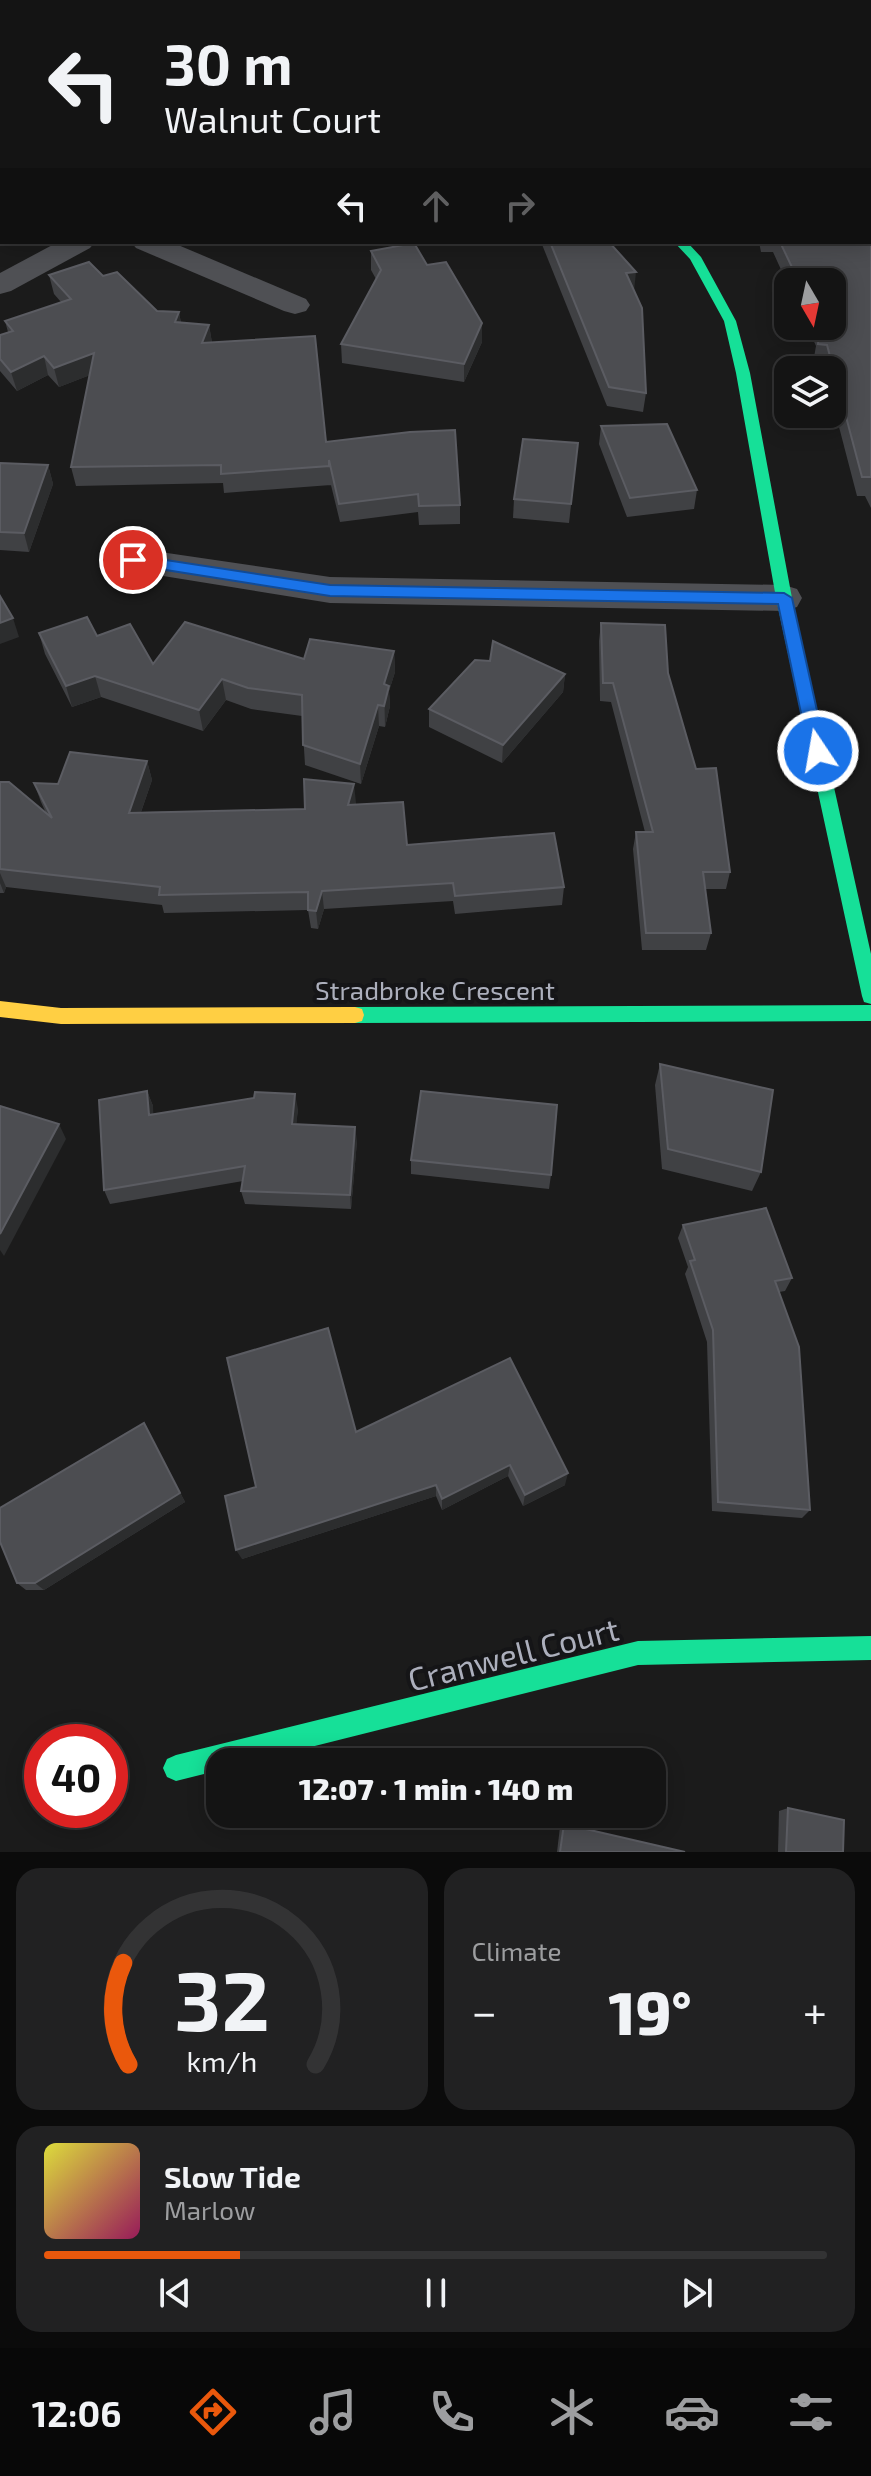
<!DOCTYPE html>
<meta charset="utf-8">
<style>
body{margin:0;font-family:"Exo 2",sans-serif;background:#212122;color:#f1f3f6;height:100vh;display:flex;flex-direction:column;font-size:30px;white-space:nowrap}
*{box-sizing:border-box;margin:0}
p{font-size:26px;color:#9d9ea0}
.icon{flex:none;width:44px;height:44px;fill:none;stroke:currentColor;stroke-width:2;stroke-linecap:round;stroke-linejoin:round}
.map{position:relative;height:1852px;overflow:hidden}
.side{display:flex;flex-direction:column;gap:16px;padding:16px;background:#0b0b0b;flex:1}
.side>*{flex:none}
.guide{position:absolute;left:0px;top:0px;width:872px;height:244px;box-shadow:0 4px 20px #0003,0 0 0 2px #333334;background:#141414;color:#f1f3f6;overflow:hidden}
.needle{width:52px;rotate:171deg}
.buttons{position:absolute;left:774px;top:268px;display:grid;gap:16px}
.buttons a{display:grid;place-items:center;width:72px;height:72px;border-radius:16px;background:#141414;box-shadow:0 4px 20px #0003,0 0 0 2px #333334;font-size:40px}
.speed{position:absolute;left:24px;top:1724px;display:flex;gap:16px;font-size:40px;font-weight:700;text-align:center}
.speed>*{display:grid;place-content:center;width:104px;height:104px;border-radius:50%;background:#141414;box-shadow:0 4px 20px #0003,0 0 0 2px #333334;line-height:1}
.speed .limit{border:12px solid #d22;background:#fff;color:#111}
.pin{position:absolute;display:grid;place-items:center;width:68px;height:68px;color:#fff;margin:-34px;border:4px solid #fff;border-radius:50%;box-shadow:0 2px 8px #0007}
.me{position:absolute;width:88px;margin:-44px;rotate:348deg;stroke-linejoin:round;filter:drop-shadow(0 0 6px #0008)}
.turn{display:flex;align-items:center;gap:28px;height:168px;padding:0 32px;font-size:36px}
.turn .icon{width:104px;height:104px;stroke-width:2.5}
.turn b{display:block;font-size:56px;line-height:68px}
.lanes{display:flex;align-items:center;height:76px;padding:0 32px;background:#0003;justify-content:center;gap:40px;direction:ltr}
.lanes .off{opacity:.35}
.big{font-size:60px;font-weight:800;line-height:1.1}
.side .card{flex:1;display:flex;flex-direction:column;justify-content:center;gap:12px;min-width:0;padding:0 28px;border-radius:24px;background:#212122}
.side .dial{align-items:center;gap:0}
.dial svg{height:208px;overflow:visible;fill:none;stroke:#333334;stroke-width:7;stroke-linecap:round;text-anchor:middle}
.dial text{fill:#f1f3f6;stroke:none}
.song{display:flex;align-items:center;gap:24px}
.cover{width:96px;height:96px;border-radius:12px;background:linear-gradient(135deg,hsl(60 70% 55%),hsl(330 70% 35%))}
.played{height:8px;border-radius:4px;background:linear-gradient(90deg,#ea580c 25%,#333334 25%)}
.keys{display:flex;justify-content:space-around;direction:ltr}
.heat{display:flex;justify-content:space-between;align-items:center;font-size:44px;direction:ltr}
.side .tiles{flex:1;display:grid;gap:16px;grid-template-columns:1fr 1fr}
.card:last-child{grid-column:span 2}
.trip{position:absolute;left:206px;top:1748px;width:460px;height:80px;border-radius:24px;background:#141414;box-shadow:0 4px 20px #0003,0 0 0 2px #333334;font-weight:800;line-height:80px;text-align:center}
.dock{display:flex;height:128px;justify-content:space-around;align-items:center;background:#080808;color:#9d9ea0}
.dock .icon{width:56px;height:56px}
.dock .current{color:#ea580c}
.dock b{font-size:36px;color:#f1f3f6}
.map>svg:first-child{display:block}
</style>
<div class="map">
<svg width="871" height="1852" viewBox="0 0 871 1852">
<rect width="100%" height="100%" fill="#1b1b1b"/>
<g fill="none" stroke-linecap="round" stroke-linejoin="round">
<g fill="#4f5054" fill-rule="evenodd">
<path d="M307 0H335L336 2H308Z"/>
<path d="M441 0H471L440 2Z"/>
<rect x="870" y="115" width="1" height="16"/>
<path d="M58 242H95L90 248 11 291 0 294V273Z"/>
<path d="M131 242H171L306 299 310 305 306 311 295 314 284 311 136 248Z"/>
<path d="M133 548 330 577 784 585 797 589 802 598 797 607 784 611 330 603 120 569 115 560 120 551Z"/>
</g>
<g fill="#16e098" fill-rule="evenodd">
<path d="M674 242H687L701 257 736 321 750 373 792 598 871 954V1004L864 1002 862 996 776 598 736 373 724 321 690 259Z"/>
<path d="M871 1005V1021L355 1023 348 1021 346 1015 348 1009 355 1007Z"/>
<path d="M871 1636V1660L638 1665 251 1762H220V1770L176 1781 167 1777 163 1768 167 1759 176 1755 638 1641Z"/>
</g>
<path fill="#ffcf43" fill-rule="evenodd" d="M0 1001 61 1008 355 1007 362 1009 364 1015 362 1021 355 1023 61 1024 0 1017Z"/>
</g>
<g fill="#404144">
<path d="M0 0 2 2V178H0Z"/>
<path d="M488 0H751L753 2H491Z"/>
<path d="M871 13V87H870Z"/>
<path d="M871 124V508L865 496H857L832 400V370H824L823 364 813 363 816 346 807 326H832V282H788V285L773 252H761L759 242H870Z"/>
<path d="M541 242H609L634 291 646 393 643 412 607 406Z"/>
<path d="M371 251 427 265 482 323V342L464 382 342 363 341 344 376 279 371 270Z"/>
<path d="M49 275 103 276 157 311 179 312 181 323 209 325 212 343 326 442 460 505V524L419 525 418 512 340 522 330 481 331 485 224 493 223 483 76 486 71 467 90 375 59 387 48 375 17 391 0 371V335L8 332 5 321 61 302 54 294Z"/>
<path d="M601 426 697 490 694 509 627 517 599 444Z"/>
<path d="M578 443 569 523 513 518 514 499Z"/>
<path d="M0 463 48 465 53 484 29 552 0 550Z"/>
<path d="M601 623 668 673 696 769 730 872 726 889H705L711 933 706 950H642L633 849 636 832H645L611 702 600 701 599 641Z"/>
<path d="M39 633 97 636 153 664 304 659 394 651 395 672 389 691 390 706 385 727 379 726 361 784 305 765 302 716 251 709 226 700 203 731 101 697 72 707 45 654Z"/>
<path d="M490 661 565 674 563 692 502 763 429 727V709Z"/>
<path d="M147 761 152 780 141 812 305 809 356 803 355 805 407 845 564 887 562 905 455 914 453 901 324 909 318 929 311 928 308 910 164 913 162 905 6 887 4 893H0V782L46 813 41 802 34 783 58 784Z"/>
<path d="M660 1064 761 1172 752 1191 662 1169 655 1085Z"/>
<path d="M147 1091 153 1106V1115L298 1109 296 1124 357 1141 351 1209 245 1204 241 1191 243 1181 110 1204 104 1190Z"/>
<path d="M411 1160 551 1175 549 1189 411 1174Z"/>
<path d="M683 1225 792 1278 785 1291 779 1292 810 1510 802 1518 712 1511 707 1342 685 1274 688 1267 678 1238Z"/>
<path d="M510 1358 565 1485 523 1506 508 1476 442 1510 436 1496 242 1559 256 1487 356 1432Z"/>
<path d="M144 1423 185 1502 44 1590H26L17 1583Z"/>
<path d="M788 1808 843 1852H778L779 1811Z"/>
<path d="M564 1824 685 1852H557L560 1827Z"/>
</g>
<g fill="#2c2d2e">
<path d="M289 0H301L300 2H287Z"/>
<path d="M636 272 634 291 626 273Z"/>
<path d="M179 312 182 331 175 322Z"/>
<path d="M482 323V342L464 382V364Z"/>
<path d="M209 325 212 343H202Z"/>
<path d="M94 353 98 372 59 387 54 368Z"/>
<path d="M44 356 48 375 17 391 11 372Z"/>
<path d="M48 465 53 484 29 552 24 533Z"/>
<path d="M13 618 19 637 0 644V623Z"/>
<path d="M394 651 395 672 389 691 390 706 385 727 384 684Z"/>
<path d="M565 674 563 692 502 763 503 745Z"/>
<path d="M95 676 101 697 72 707 66 686Z"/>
<path d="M222 679 226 700 203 731 199 710Z"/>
<path d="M378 705 379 726 361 784 360 764Z"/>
<path d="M147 761 152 780 134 832 129 813Z"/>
<path d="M354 784 356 803 349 824 348 805Z"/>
<path d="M0 873 6 887 4 893 0 883Z"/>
<path d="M322 891 324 909 318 929 316 911Z"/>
<path d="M147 1091 153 1106 154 1130 149 1115Z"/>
<path d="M295 1094 298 1109 295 1138 292 1124Z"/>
<path d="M59 1124 66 1139 4 1256 0 1250V1234Z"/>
<path d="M355 1127 357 1141 351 1209 350 1195Z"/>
<path d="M144 1423 185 1502 44 1590 35 1583Z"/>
<path d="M510 1465 508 1476 442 1510V1499Z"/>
<path d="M568 1473 565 1485 523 1506 525 1495Z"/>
<path d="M436 1485V1496L242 1559 236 1550Z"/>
</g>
<g fill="#4c4d51" stroke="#5b5c62" stroke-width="2">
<path d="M0 0H289L287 2H2V159L0 160Z"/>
<path d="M512 0H751L753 2H508L513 1Z"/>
<path d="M871 138V477H862L827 345 818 344 820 326H832V282H799L780 242H870Z"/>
<path d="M550 242H609L636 272 626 273 642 308 646 393 609 387Z"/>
<path d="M414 243 427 265 446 262 482 323 464 364 341 344 381 270 371 251Z"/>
<path d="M89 262 103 276 117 272 157 311 179 312 175 322 209 325 202 343 315 336 326 442 410 432 455 430 460 505 419 506 418 494 339 504 329 460V466L221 474V465L71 467 94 353 54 368 44 356 11 372 0 359V335L13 331 5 321 71 299 49 275Z"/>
<path d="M667 424 697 490 630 498 601 426Z"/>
<path d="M523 439 578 443 571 504 514 499Z"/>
<path d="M0 463 48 465 24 533 0 532Z"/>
<path d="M0 596 13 618 0 623Z"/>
<path d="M87 617 97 636 130 624 153 664 185 622 304 659 310 639 394 651 384 684 389 686 384 706 378 705 360 764 303 745 302 695 248 688 222 679 199 710 95 676 66 686 39 633Z"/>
<path d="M601 623 665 625 668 673 696 769 716 768 730 872H703L711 933H646L636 832H653L613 683H603Z"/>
<path d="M493 641 565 674 503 745 429 709 475 660 490 661Z"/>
<path d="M70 752 147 761 129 813 305 809 304 779 354 784 348 805 403 802 407 845 554 833 564 887 455 896 453 883 322 891 316 911 308 910V892L159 895 160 887 0 869V782H9L52 818 34 783 58 784Z"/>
<path d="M660 1064 773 1090 761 1172 668 1149Z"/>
<path d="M147 1091 149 1115 254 1098 255 1092 295 1094 292 1124 355 1127 350 1195 241 1191 245 1166 104 1190 99 1100Z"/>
<path d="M421 1091 557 1105 551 1175 411 1160Z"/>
<path d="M0 1106 59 1124 0 1234Z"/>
<path d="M766 1208 792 1278 775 1281 799 1347 810 1510 718 1502 713 1330 690 1261 695 1260 683 1225Z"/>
<path d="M328 1328 356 1432 510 1358 568 1473 525 1495 510 1465 442 1499 436 1485 236 1550 225 1496 256 1487 227 1358Z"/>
<path d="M144 1423 180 1493 35 1583H17L0 1542V1508Z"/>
<path d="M788 1808 844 1820 843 1852H786Z"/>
<path d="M564 1824 685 1852H560Z"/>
</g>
<path fill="#1a73e8" stroke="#114b97" stroke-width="2" d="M133 555 330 585 784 593 792 598 826 751 818 758 809 751 778 604 330 596 128 564 126 560Z"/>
<g text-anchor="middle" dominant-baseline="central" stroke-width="8" stroke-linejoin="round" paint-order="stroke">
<g font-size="26" fill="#acafbc" stroke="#151517">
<text x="435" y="989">Stradbroke Crescent</text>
</g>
<g font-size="32" fill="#acafbc" stroke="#151517">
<text transform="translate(513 1653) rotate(-14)">Cranwell Court</text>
</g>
</g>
</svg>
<div class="buttons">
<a><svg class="needle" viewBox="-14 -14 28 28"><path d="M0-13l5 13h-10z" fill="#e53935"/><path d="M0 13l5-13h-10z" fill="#9d9ea0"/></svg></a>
<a><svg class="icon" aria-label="layers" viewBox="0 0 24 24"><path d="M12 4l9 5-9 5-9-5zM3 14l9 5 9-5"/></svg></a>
</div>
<div class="speed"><div class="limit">40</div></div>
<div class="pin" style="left:133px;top:560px;background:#d93025"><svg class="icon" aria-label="arrive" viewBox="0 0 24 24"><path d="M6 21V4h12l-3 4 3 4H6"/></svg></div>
<svg class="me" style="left:818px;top:751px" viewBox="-20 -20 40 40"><circle r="17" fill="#1a73e8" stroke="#fff" stroke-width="3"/><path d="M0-11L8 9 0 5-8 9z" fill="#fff"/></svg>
<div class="trip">12:07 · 1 min · 140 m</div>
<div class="guide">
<div class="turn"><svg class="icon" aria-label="left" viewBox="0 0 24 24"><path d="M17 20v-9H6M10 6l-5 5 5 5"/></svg><div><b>30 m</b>Walnut Court</div></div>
<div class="lanes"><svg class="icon" aria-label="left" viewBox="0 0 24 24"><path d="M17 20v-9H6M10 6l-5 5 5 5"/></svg><svg class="icon off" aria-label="ahead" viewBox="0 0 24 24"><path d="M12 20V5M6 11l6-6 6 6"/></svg><svg class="icon off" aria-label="right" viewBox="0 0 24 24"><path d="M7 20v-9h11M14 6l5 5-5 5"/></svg></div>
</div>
</div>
<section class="side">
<div class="tiles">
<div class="card dial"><svg viewBox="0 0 100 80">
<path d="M14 69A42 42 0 1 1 86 69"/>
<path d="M14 69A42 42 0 0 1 12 30" stroke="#ea580c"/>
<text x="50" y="56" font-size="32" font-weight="700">32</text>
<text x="50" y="72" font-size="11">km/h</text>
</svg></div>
<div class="card"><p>Climate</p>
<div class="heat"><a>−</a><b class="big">19°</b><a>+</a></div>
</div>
<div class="card">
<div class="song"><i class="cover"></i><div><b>Slow Tide</b><p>Marlow</p></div></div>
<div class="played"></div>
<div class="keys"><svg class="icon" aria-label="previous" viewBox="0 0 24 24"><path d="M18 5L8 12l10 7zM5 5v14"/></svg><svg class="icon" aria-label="pause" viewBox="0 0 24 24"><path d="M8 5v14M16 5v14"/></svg><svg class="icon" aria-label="next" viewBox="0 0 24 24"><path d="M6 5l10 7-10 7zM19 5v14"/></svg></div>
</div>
</div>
</section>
<nav class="dock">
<b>12:06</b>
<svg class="icon current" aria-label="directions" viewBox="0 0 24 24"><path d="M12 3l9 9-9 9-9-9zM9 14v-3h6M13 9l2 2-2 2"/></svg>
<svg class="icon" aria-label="music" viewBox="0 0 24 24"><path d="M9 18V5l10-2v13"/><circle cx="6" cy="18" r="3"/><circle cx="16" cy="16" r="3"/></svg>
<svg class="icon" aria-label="phone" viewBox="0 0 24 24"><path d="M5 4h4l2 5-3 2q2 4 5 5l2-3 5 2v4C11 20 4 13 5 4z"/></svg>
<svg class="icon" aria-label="climate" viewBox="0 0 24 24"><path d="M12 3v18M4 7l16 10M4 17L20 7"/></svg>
<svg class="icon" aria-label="car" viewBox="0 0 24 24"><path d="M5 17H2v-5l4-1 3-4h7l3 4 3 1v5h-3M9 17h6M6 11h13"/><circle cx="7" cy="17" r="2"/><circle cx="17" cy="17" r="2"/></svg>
<svg class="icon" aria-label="filters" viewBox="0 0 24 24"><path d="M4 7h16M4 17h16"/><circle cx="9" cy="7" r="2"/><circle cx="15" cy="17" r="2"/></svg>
</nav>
